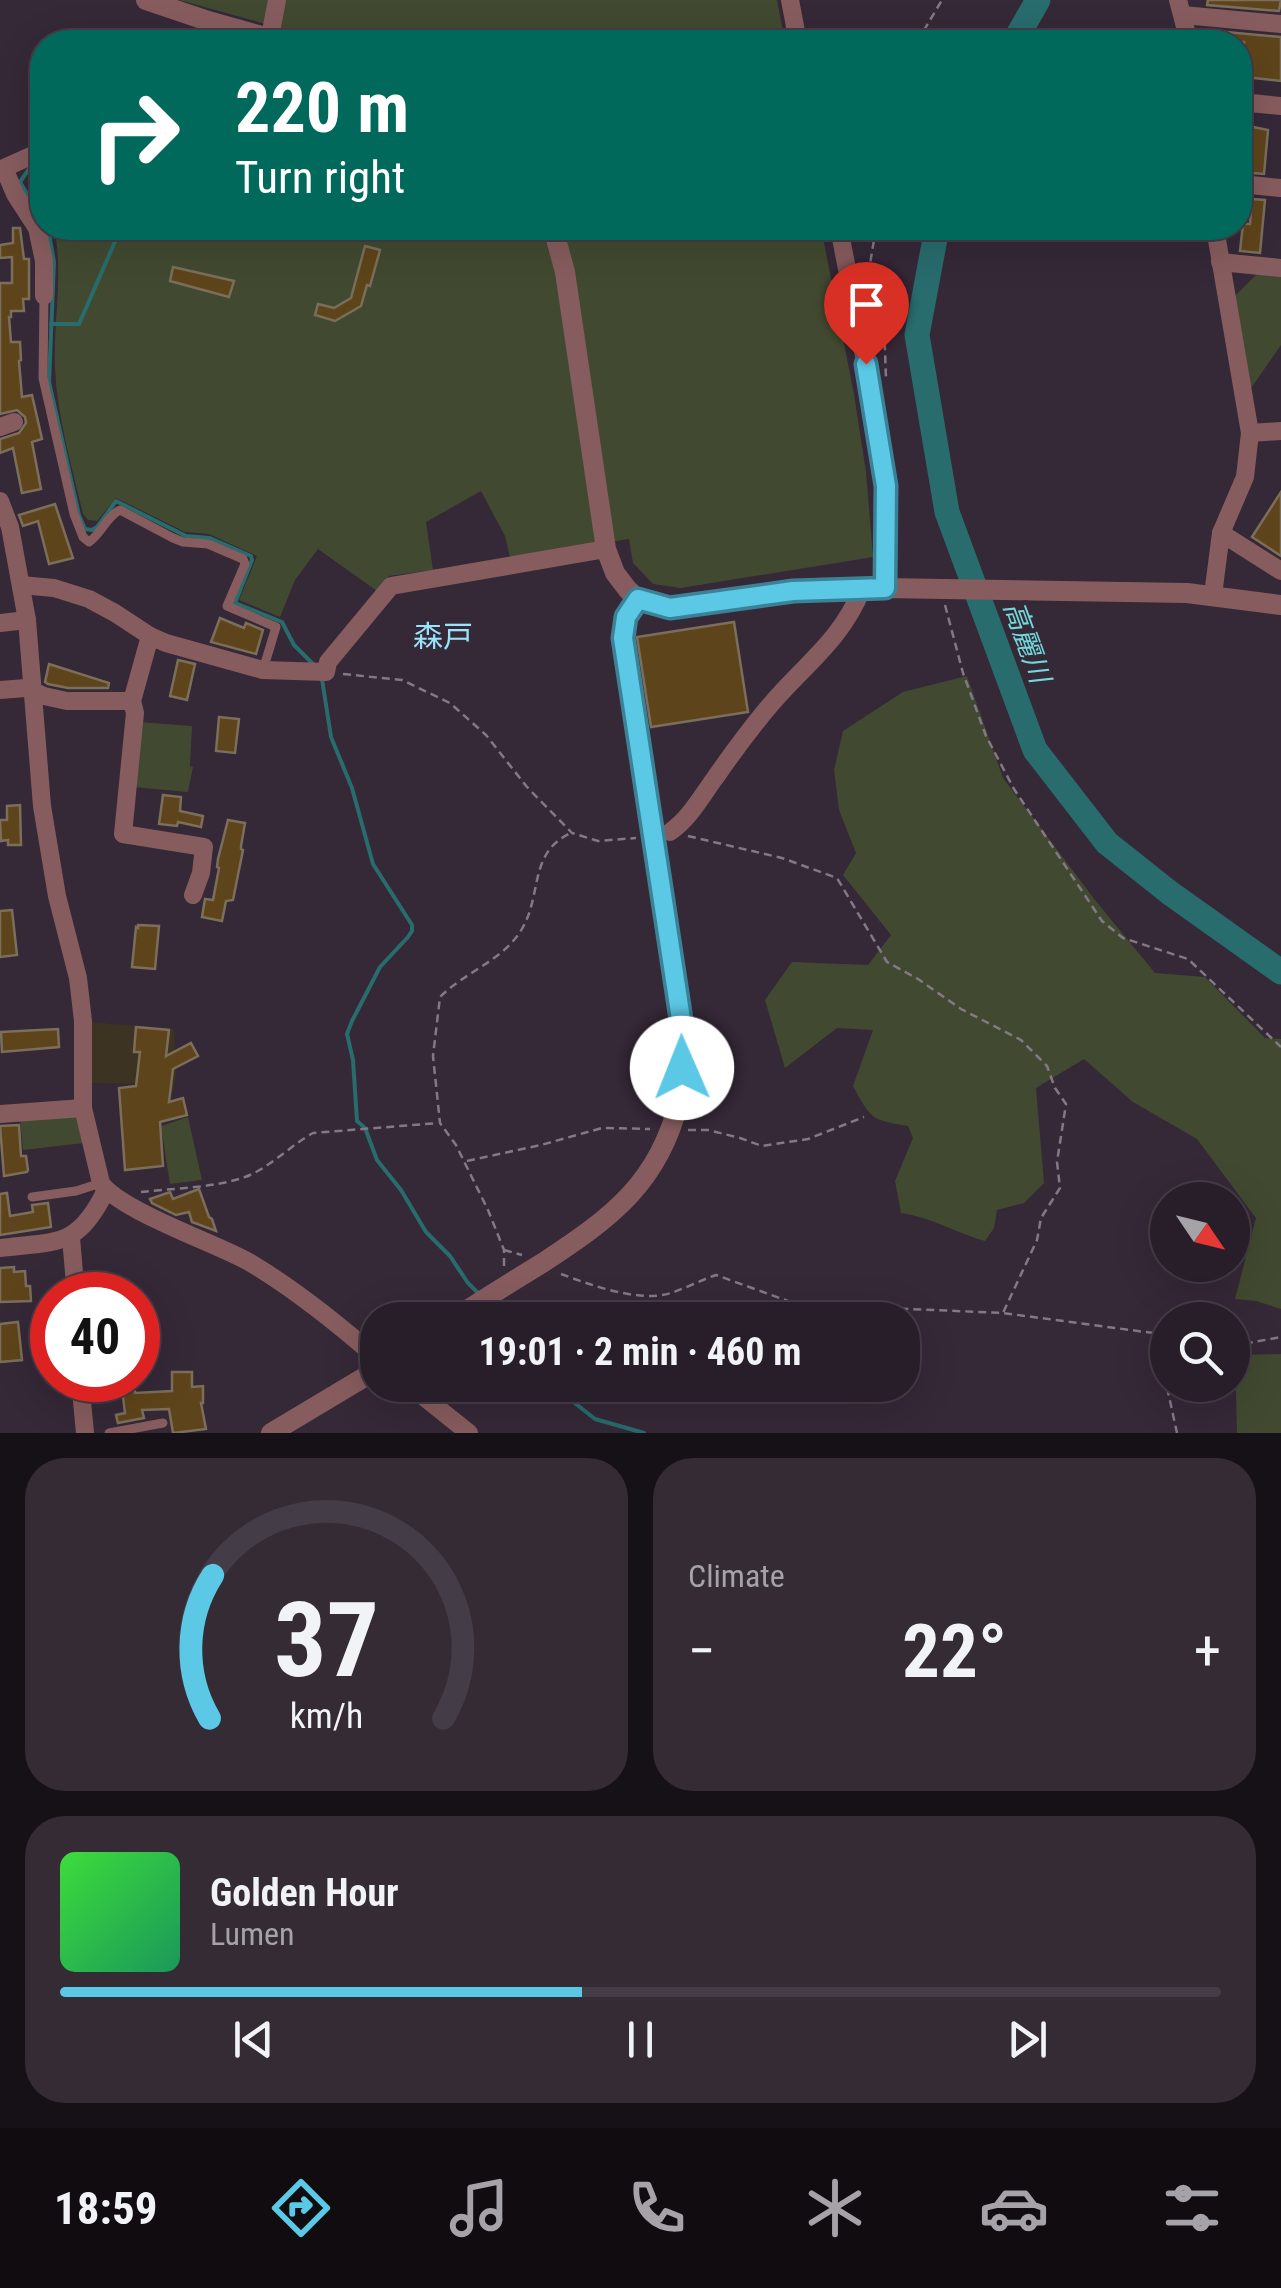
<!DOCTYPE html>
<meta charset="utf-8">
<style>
body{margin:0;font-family:"Roboto Condensed","Noto Sans JP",sans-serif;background:#342b35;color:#f1f3f6;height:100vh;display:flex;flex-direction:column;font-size:38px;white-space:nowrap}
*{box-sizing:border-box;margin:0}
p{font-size:32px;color:#a5a2a8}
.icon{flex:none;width:55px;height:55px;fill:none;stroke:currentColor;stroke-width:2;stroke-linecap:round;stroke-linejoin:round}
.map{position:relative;height:1433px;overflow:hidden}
.sheet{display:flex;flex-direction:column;gap:25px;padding:25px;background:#161017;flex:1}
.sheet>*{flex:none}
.banner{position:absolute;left:30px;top:30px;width:1222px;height:210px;border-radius:40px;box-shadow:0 10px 40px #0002,0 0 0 2px #443c46;background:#00695c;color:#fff;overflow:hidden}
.needle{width:65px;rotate:125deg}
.buttons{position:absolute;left:1150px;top:1182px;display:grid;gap:20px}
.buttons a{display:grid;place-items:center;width:100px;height:100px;border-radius:50%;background:#281e29;box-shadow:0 10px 40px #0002,0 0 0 2px #443c46;font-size:50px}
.speed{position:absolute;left:30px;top:1272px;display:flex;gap:20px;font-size:50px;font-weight:700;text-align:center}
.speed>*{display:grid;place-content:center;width:130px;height:130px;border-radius:50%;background:#281e29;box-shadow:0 10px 40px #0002,0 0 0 2px #443c46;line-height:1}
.speed .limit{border:15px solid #d22;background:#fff;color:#111}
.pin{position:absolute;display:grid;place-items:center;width:85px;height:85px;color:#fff;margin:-102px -42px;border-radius:50% 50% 50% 0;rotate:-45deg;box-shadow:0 0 10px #0007}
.pin .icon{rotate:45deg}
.me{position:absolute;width:110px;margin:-55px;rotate:359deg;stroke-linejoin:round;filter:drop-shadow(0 0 8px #0008)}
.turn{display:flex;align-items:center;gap:35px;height:210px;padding:0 40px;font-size:45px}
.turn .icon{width:130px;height:130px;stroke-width:2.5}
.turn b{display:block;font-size:70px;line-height:85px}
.big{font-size:75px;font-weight:700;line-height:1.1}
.sheet .tile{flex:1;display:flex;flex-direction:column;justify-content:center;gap:15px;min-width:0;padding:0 35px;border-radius:40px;background:#342b35}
.sheet .dial{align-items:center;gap:0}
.dial svg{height:260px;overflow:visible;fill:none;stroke:#443c46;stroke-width:7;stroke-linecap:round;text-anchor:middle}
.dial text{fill:#f1f3f6;stroke:none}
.song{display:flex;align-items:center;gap:30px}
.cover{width:120px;height:120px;border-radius:15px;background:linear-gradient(135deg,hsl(120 70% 55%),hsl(150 70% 35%))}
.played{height:10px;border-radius:5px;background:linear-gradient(90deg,#5bc8e6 45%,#443c46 45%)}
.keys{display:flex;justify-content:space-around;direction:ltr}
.heat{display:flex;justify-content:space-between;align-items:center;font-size:55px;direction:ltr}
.sheet .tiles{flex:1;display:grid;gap:25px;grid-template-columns:1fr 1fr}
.tile:last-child{grid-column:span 2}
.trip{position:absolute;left:360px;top:1302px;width:560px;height:100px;border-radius:40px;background:#281e29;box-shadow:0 10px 40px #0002,0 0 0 2px #443c46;font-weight:700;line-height:100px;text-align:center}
.dock{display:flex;height:160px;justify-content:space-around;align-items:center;background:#100c10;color:#a5a2a8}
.dock .icon{width:70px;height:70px}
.dock .on{color:#5bc8e6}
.dock b{font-size:45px;color:#f1f3f6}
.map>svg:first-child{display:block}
</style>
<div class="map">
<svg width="1281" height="1433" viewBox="0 0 1281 1433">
<rect width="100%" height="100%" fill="#352837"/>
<path fill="#3d3323" d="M88 1022 174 1029 176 1075 173 1092 157 1090 155 1084 87 1083Z"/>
<g fill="#414a30">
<path d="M179 0H777L785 42H276L280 28Z"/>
<path d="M54 228H821L854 394 866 472 873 557 681 588 653 584 633 563 629 539 510 557 505 536 481 491 426 522 433 570 389 576 377 591 318 549 295 580 280 617 239 600 257 556 209 534 185 532 116 498 97 521 88 520 83 514C72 467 57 417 55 368 53 321 64 274 54 228Z"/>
<path d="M1258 273 1281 275V345L1249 391 1233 298Z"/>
<path d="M967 676 1003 778 1095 900 1155 973 1205 977 1265 1038 1281 1039V1309L1256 1301 1235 1299 1256 1218 1197 1139 1133 1102 1084 1059 1036 1088 1044 1183 1024 1203 997 1210 994 1228 985 1241C956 1233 931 1217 901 1213L895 1181 913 1138 908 1126C871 1120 871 1119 853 1086L873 1030 837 1028 785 1068 765 1000 792 962 868 965 891 935 843 875 856 853 839 810 834 770 843 731 903 692Z"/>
<path d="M139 722 192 726 190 766 193 767 188 792 133 787Z"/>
<path d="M77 1114 84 1143 23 1150 20 1118Z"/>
<path d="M188 1117 202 1180 170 1184 161 1126Z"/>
<path d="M1281 1354V1433H1237L1235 1355Z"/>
</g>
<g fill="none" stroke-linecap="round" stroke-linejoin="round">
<g stroke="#286c6d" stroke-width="4">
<path d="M42 164 29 169 20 182 42 219"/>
<path d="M48 228 54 262 49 382 79 515 85 529 92 530 97 527 116 501 186 536 210 538 251 556 252 560 235 603 282 622 294 645 315 666"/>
<path d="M51 324H79L121 228"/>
<path d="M322 679 331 737 352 788 373 864 412 925V931L408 937 380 967 352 1021 347 1034 353 1060 357 1121 365 1128 377 1160 401 1190 426 1232 450 1256 468 1283 478 1293"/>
<path d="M489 1304 504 1320"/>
<path d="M552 1385 595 1419 644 1433"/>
</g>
<g stroke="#286c6d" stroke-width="25">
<path d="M1014 42 1038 0"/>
<path d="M937 228 917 335 947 512 1035 750 1107 843 1170 893 1281 972"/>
</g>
</g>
<g fill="#5e441a" stroke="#7b6e5b" stroke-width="2.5">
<path d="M1208 0H1281L1279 11 1207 5Z"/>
<path d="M1205 30 1281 37V81L1244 77 1245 71 1241 70 1244 42H1204Z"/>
<path d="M1253 127 1268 130 1264 174 1240 172 1242 148 1249 149Z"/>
<path d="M1252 199 1265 200 1260 253 1240 251 1243 224H1250Z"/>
<path d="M13 228H20L24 259H29V299H23L24 311H11V317H9L11 342H20L21 360 19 361 22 397 32 395 42 439 32 442 41 489 22 493 13 448 0 453V439L19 433 26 423 25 417 17 410 0 414V283H12V257L0 258V245L13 243Z"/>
<path d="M365 246 380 250 370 286 367 285 361 306 335 321 315 315 318 304 334 308 351 298Z"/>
<path d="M173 267 234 281 229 297 170 281Z"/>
<path d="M1281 492V556L1252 537Z"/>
<path d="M55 504 73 558 49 564 38 521 23 526 19 515Z"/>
<path d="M220 618 244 628 246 623 263 630 256 654 211 642Z"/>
<path d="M734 622 748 712 651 727 637 637Z"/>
<path d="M178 660 195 664 187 700 170 696Z"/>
<path d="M49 664 109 683 108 688H68L48 684 45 682Z"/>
<path d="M219 717 239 719 235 753 216 751Z"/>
<path d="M163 795 181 797 180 811 203 816 201 827 178 822 177 826 159 824Z"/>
<path d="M20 805 21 845H8V840L1 841 0 820H7V806Z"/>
<path d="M228 820 245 823 241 846V849L243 850 233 900 226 901 222 921 202 917 205 899 213 900 219 868 217 867 218 859Z"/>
<path d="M12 910 17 955 0 957V911Z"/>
<path d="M138 925 159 926 155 969 132 967 136 927 138 928Z"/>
<path d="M136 1027 169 1030 166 1056 191 1043 198 1056 173 1069 169 1102 183 1098 187 1115 160 1122 163 1166 125 1170 119 1088 136 1086 140 1052H134Z"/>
<path d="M58 1029 59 1047 2 1052 1 1032Z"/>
<path d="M19 1125 21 1156H26L28 1170 27 1172 4 1176 0 1126Z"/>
<path d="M199 1189 209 1217 212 1219 216 1231 192 1222 189 1212 176 1215 152 1203 150 1199 170 1192 173 1199Z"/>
<path d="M7 1193 10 1216 33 1212 32 1205 48 1203 51 1227 0 1235V1194Z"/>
<path d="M14 1267V1272L25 1271 26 1286H30L31 1301 0 1302V1268Z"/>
<path d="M18 1322 22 1360 0 1362V1324Z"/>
<path d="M172 1372H192V1387L203 1386V1403H201L206 1429 173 1433 169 1409 142 1410 144 1418 118 1423 116 1415 125 1413 121 1380H134L135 1393 172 1391Z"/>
</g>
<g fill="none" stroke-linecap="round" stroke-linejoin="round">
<g stroke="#837885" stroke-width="2.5" stroke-dasharray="8 5" stroke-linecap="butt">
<path d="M917 42 942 0"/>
<path d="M876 228 869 270 884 324 886 378"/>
<path d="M945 605 963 673 986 736 1014 789 1102 921 1123 938 1188 959 1281 1047"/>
<path d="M343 674 402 680 450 703 486 735 527 787 572 833 598 841 636 838"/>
<path d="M688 836 782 858 837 878 887 962 918 979 961 1009 1021 1040 1047 1066 1055 1088 1066 1104 1057 1162 1060 1188 1041 1218 1037 1240 1003 1313"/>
<path d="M688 1130H708L740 1138 762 1146 808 1139 864 1117"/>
<path d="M467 1161 541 1145 602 1128 650 1129"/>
<path d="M141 1192C175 1188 214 1188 245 1177 268 1169 291 1145 313 1133L438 1123"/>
<path d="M504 1250 522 1255"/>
<path d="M504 1266V1250L488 1210 456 1145 440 1123 433 1056 440 997C466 971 505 960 523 927 542 893 529 852 571 833"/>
<path d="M561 1274C591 1285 639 1303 671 1293 686 1288 701 1280 716 1275L788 1301 817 1305 1003 1313 1168 1335"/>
<path d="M1164 1336 1163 1369 1177 1433"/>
<path d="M1232 1346 1281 1337"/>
</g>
<g stroke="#875c5e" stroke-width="9">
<path d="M44 297 43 378 74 514 83 537 89 542C101 534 107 516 120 510L173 538 183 542 208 544 243 559 245 564 227 606 276 627 263 670"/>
<path d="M32 1197 76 1191 101 1183"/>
<path d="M109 1433 163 1423"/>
</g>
<g stroke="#875c5e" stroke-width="18">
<path d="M790 0 798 42"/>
<path d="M1178 0 1189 42"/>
<path d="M1183 15 1281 24"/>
<path d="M269 42 277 0"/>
<path d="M1240 102 1281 106"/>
<path d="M42 151 4 168 15 194 37 228 44 261V296"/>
<path d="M1240 184 1281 188"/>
<path d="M839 228 879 433 886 486 885 588"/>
<path d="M1220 262 1281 268"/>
<path d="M0 427 14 422"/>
<path d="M1250 433 1281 431"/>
<path d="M0 501 10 527 27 620 42 806 57 896 78 978 83 1021V1108L101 1183C119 1210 215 1243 249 1262 296 1290 337 1323 378 1359"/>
<path d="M1221 533 1281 571"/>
<path d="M21 585 54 588 89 599 115 613 150 636 166 643 263 670 326 672 328 662 391 586 606 549"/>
<path d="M1213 595 1221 533 1245 477 1250 433 1215 228"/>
<path d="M0 623 27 620"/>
<path d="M0 690 26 688 44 696 67 701H132L150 636"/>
<path d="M132 701 135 713 123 834 204 847 201 873 193 895"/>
<path d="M670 832C690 818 701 797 715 778 731 755 748 732 766 710 801 667 840 643 862 589"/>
<path d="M0 1114 83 1108"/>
<path d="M71 1238 76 1295"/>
<path d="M0 1248C58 1241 78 1248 106 1190"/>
<path d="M80 1380 85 1433"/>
<path d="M409 1385 469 1433"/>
</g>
<g stroke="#875c5e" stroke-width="20">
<path d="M146 0 208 21 283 42"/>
<path d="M553 228 565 272 606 549 615 573 628 590 638 599 670 608 793 591 885 588 1187 593 1281 605"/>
<path d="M452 1320C482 1300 513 1281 544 1262 611 1218 659 1183 679 1101 684 1081 683 1059 684 1039L623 638 626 617 638 599"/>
<path d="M271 1433 378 1369"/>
</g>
</g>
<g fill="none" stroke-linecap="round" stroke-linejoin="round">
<g stroke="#3b8296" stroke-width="25">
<path id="route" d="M682 1068 684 1039 623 638 626 617 638 599 670 608 793 591 885 588 886 486 866 364"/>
</g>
<use href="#route" stroke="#5bc8e6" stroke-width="18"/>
</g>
<g text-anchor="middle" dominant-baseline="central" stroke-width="10" stroke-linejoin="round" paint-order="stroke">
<g font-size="28" font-style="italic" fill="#71d9db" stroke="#352837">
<text transform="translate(1027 642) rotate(70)">高麗川</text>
</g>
<g font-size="30" fill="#9ae4fb" stroke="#352837">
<text x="443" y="636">森戸</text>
</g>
</g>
</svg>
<div class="buttons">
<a><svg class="needle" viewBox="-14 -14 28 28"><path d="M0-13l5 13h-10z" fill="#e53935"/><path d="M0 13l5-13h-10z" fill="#a5a2a8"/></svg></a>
<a><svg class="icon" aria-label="search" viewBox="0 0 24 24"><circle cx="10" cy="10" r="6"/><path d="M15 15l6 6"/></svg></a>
</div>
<div class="speed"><div class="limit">40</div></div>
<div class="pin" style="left:866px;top:364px;background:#d93025"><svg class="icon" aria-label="arrive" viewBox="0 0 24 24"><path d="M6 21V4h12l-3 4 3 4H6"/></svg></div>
<svg class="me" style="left:682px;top:1068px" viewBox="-20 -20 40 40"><circle r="19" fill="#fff"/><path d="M0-13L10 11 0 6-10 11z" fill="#5bc8e6"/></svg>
<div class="trip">19:01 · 2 min · 460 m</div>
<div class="banner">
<div class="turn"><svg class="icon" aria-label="right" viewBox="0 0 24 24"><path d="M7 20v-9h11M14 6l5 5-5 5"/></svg><div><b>220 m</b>Turn right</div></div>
</div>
</div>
<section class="sheet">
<div class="tiles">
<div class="tile dial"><svg viewBox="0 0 100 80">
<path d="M14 69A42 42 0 1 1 86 69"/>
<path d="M14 69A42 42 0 0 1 15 25" stroke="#5bc8e6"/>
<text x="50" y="56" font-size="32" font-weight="700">37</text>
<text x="50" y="72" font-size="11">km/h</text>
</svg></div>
<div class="tile"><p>Climate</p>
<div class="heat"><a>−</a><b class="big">22°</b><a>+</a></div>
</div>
<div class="tile">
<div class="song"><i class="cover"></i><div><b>Golden Hour</b><p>Lumen</p></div></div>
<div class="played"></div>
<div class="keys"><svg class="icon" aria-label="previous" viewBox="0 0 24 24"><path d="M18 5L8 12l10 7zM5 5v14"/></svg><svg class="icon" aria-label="pause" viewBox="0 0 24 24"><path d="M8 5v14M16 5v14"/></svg><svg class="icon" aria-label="next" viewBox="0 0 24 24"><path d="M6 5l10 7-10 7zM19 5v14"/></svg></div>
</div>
</div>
</section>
<nav class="dock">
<b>18:59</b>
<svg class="icon on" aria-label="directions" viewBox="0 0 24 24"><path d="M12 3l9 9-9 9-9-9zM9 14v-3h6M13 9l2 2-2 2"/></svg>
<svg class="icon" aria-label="music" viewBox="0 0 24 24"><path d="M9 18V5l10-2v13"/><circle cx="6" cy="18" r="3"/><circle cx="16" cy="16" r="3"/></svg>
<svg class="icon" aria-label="phone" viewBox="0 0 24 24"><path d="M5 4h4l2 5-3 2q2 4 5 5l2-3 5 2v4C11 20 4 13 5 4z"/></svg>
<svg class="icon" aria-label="climate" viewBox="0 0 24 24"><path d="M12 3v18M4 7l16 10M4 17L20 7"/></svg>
<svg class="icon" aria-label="car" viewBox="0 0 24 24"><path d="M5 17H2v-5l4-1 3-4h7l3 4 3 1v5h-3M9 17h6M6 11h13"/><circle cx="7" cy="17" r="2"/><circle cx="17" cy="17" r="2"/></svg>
<svg class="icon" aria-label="filters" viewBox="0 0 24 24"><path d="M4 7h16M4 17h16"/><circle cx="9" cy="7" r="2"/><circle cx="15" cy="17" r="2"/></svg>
</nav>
